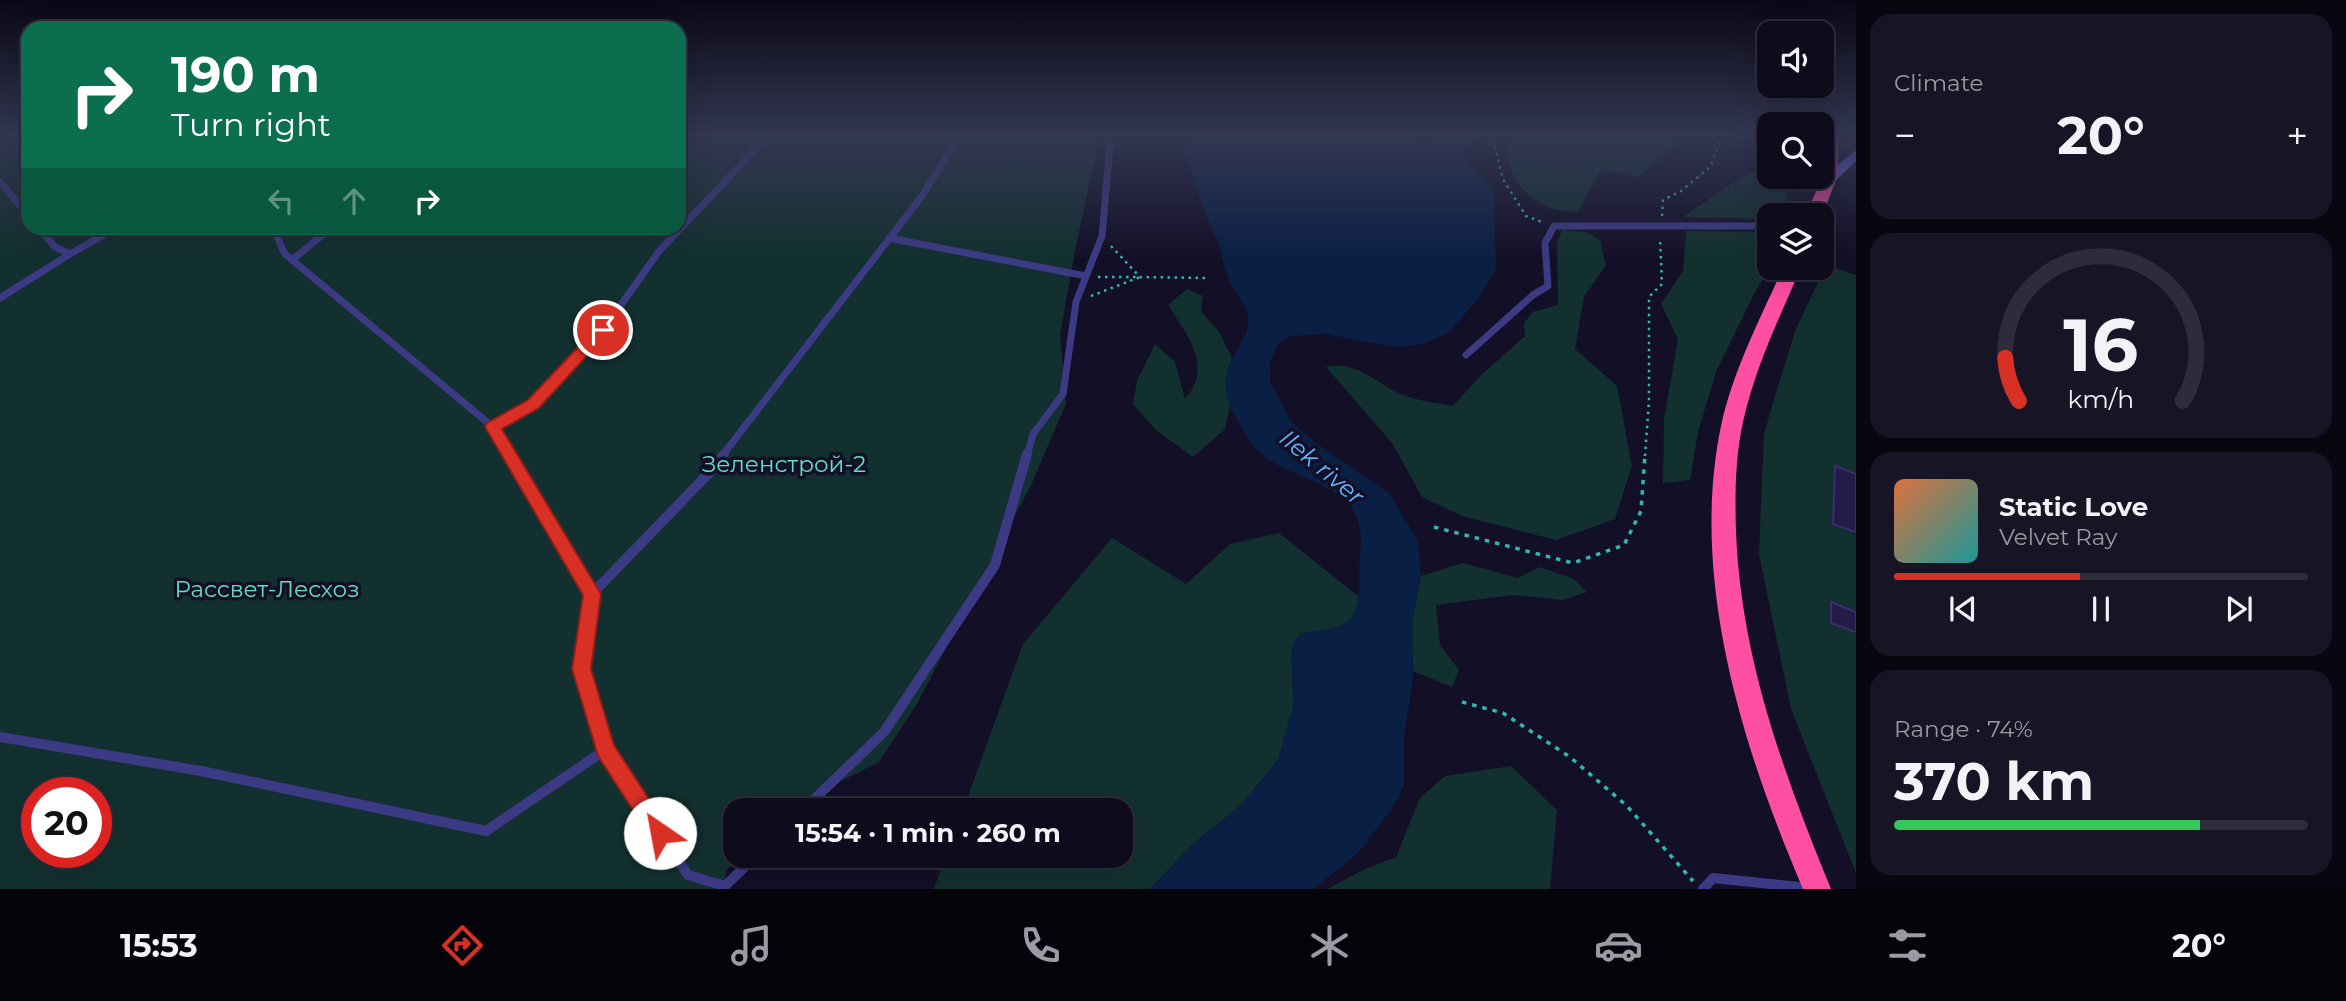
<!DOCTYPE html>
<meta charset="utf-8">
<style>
body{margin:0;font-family:Montserrat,sans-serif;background:#171425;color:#f1f3f6;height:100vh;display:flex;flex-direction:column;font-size:26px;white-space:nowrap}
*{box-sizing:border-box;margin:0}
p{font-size:23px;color:#9b9ba3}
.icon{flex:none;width:38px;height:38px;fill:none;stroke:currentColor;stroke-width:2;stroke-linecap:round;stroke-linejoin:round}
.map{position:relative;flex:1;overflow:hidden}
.drawer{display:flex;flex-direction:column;gap:14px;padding:14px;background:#08060f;width:490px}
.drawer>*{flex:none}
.banner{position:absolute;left:21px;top:21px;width:665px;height:214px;border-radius:21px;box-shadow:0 7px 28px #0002,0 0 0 2px #2e2b3b;background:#0b6e4f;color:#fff;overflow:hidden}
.buttons{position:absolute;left:1757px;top:21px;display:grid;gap:14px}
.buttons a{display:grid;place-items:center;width:77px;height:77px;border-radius:14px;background:#0e0b1c;box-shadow:0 7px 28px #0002,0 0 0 2px #2e2b3b;font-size:35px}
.speed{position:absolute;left:21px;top:777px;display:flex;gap:14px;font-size:35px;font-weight:700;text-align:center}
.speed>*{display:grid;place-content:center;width:91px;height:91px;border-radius:50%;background:#0e0b1c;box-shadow:0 7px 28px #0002,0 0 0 2px #2e2b3b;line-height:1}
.speed .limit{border:10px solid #d22;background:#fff;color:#111}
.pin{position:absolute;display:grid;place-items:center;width:60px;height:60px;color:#fff;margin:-30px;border:4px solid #fff;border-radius:50%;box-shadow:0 2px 7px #0007}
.me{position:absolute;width:77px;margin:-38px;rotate:327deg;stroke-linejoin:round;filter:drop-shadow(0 0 5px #0008)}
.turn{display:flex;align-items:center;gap:24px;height:147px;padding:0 35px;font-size:32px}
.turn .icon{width:91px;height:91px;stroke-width:2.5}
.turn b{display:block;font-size:49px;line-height:60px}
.lanes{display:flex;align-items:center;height:66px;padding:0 35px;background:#0003;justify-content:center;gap:35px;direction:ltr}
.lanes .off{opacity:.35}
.big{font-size:52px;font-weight:700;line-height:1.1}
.drawer .tile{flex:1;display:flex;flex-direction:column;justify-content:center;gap:10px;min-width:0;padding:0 24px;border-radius:21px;background:#171425}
.drawer .dial{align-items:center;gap:0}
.dial svg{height:182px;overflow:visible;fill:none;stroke:#2e2b3b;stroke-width:7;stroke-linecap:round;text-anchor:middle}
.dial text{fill:#f1f3f6;stroke:none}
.song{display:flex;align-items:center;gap:21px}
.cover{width:84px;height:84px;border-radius:10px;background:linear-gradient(135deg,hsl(20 70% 55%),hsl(180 70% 35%))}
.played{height:7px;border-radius:4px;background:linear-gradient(90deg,#d93025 45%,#2e2b3b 45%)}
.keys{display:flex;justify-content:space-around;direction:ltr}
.heat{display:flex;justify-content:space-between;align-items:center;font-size:38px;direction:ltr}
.charge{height:10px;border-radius:5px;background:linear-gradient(90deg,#34c759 74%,#2e2b3b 0)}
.trip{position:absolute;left:723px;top:798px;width:410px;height:70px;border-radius:21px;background:#0e0b1c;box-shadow:0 7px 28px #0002,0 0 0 2px #2e2b3b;font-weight:700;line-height:70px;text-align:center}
.dock{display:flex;height:112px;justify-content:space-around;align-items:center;background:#06040b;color:#9b9ba3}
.dock .icon{width:49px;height:49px}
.dock .on{color:#d93025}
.dock b{font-size:32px;color:#f1f3f6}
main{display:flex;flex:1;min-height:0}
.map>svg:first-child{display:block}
</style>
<main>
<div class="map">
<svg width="1856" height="889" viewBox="0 0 1856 889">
<rect width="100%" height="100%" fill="#130f26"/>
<g fill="#12302f" fill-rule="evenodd">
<path d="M0 134H28V228H679V134H1100L1075 251 1060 335 1066 404 1031 485 917 704 879 762 784 810H735V856H740L726 871 724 889H0ZM37 793H96V852H37Z"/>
<path d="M1511 134H1688L1638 177 1601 169 1578 212C1570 211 1558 211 1550 208 1520 194 1499 167 1511 134Z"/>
<path d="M1769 138V177H1793L1781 215H1769V219L1683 217 1737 180 1764 166 1757 150Z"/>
<path d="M1562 230 1586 232 1600 240 1606 265 1584 297 1575 349 1617 386 1632 466 1615 519 1556 540 1462 516 1422 497 1392 443 1326 367C1356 359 1378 385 1403 395 1419 401 1437 403 1453 406L1480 376 1525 336 1524 323 1532 312 1558 305 1557 243Z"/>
<path d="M1686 231 1769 232 1770 268 1753 296 1716 372 1698 432 1690 480 1663 483 1664 419 1678 339 1661 304 1683 271Z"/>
<path d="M1826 265 1856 275V873L1791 709 1759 554 1764 433 1795 331Z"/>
<path d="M1187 289 1203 296 1201 311 1219 332 1232 358 1225 381 1230 406 1225 429 1193 457 1157 431 1133 404 1137 381 1155 344 1175 362 1185 399C1214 367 1187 335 1168 305Z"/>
<path d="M1279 533 1359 597C1351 636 1333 627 1300 634L1292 676 1294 704 1278 760 1240 806 1194 843 1150 889H934L946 856H1120V810H963L1023 644 1112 538 1186 584 1230 544Z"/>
<path d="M1463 563 1518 578 1540 567 1574 579 1587 592 1563 600 1513 595 1436 605 1440 645 1459 670 1452 687 1413 671 1412 622 1421 576Z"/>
<path d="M1511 766 1557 810 1550 889H1327L1363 870 1396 857 1420 798 1445 776Z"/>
</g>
<path fill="#0a1f44" d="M1187 134H1412C1417 147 1428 142 1436 134H1488L1468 145 1463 153 1471 167 1494 189 1496 269 1478 299 1448 333 1422 344 1395 347 1325 334 1291 336 1278 344 1270 362V383L1292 422 1316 443 1389 493 1418 541 1421 576 1412 622 1413 680 1404 736V785L1396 803 1359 852 1314 889H1150L1194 843 1240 806 1278 760 1294 704 1291 656 1293 643 1300 634C1340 626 1361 631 1359 581 1358 560 1365 538 1357 518 1343 482 1287 477 1261 454 1253 447 1233 415 1229 405 1215 362 1251 345 1248 319 1247 304 1233 290 1227 276 1223 265 1222 252 1217 240 1202 205 1187 174 1187 134Z"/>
<g fill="#241b47" stroke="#3b2d73" stroke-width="2">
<path d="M1835 466 1856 474V532L1833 524Z"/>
<path d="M1831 602 1856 612V632L1831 623Z"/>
</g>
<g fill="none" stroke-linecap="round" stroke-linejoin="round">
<g stroke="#2fb8b0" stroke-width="2.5" stroke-dasharray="2.5 4.5" stroke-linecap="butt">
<path d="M1497 134 1493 137 1503 179 1526 216 1542 222"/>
<path d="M1662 216 1663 200 1681 191 1710 167 1723 134"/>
<path d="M1111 246 1140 277 1208 278"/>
<path d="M1098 277H1137"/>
<path d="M1091 296 1140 277"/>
<path d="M1645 456 1649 401V297L1662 284 1660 238"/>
</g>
<g stroke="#2fb8b0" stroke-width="3.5" stroke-dasharray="4.5 6" stroke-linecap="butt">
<path d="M1434 527 1573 563 1624 545 1641 511 1645 454"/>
<path d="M1462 702 1503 713 1570 757 1627 806 1693 881"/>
</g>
<g stroke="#3d3a85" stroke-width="7">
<path d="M0 182 28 215"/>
<path d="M273 228 285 254 493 427 510 456"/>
<path d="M889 238 1086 276"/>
<path d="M70 254 116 228"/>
<path d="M292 260 331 228"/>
<path d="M0 298 70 254 55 247 39 228"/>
<path d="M1466 355 1533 295 1548 286 1545 243 1554 226H1769"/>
<path d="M493 427 533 404 603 330 660 250 770 134"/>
<path d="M722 456 922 196 960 134"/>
<path d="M1027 456 1033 434 1063 394 1076 302 1102 236 1111 134"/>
</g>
<g stroke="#3d3a85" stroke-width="10">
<path d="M509 454 592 594 711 471 724 454"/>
<path d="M592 594 581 669 605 750 688 875 725 886 756 856"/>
<path d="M0 737 201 771 486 831 605 750"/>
<path d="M803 810 884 732 995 565 1027 454"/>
<path d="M1703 889 1713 878 1810 888"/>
</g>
<path fill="#6f6bff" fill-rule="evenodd" d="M1856 150V161L1833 183H1823V177Z"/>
<g fill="#ff4fa3" fill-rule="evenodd">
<path d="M1824 134H1840L1836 180 1822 216 1806 215 1822 177Z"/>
<path d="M1783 268H1801C1779 318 1755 368 1743 422 1735 458 1735 496 1736 532 1741 659 1784 774 1831 889H1803C1743 749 1689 579 1721 426 1733 371 1760 319 1783 268Z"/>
</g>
</g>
<linearGradient id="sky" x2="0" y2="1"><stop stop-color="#0a0815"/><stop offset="0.52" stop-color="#333752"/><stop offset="1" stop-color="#333752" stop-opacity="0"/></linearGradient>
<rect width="1856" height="259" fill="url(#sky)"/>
<path fill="#d93025" stroke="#8d1f18" stroke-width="2" d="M603 325 610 330 608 333 539 408 502 429 601 594 591 669 614 745 671 833 668 841 660 844 653 841 598 756 572 669 583 595 485 427 487 423 528 400 598 326Z"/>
<g text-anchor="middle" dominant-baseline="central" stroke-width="7" stroke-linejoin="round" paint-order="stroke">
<g font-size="23" fill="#5fe0c0" stroke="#130f26">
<text x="784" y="464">Зеленстрой-2</text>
<text x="267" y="589">Рассвет-Лесхоз</text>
</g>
<g font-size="24" font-style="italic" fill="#62b6ff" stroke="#130f26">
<text transform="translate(1322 467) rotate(40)">Ilek river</text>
</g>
</g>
</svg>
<div class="buttons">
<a><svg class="icon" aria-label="sound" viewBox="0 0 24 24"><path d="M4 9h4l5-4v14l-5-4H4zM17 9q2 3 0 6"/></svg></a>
<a><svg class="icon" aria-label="search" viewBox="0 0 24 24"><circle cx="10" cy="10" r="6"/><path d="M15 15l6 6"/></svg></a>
<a><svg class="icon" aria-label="layers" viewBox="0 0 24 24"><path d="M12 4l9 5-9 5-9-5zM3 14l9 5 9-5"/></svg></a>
</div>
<div class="speed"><div class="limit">20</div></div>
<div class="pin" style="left:603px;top:330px;background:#d93025"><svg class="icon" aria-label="arrive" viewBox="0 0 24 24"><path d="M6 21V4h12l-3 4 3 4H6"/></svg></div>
<svg class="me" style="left:660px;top:833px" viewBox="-20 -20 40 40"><circle r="19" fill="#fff"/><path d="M0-13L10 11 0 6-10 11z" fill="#d93025"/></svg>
<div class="trip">15:54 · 1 min · 260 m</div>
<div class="banner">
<div class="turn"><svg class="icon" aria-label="right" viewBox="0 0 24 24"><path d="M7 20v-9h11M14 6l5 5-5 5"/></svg><div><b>190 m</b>Turn right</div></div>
<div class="lanes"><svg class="icon off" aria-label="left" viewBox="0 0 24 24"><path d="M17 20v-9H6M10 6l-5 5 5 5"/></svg><svg class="icon off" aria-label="ahead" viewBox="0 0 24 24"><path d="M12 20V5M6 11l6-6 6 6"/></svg><svg class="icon" aria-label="right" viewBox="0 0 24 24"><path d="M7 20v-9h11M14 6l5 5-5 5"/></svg></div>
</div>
</div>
<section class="drawer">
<div class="tile"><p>Climate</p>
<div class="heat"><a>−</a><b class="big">20°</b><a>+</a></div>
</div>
<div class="tile dial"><svg viewBox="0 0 100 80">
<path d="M14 69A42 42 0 1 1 86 69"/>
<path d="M14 69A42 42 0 0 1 8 50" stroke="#d93025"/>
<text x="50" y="56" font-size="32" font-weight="700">16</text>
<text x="50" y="72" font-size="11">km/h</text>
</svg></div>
<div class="tile">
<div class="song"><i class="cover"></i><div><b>Static Love</b><p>Velvet Ray</p></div></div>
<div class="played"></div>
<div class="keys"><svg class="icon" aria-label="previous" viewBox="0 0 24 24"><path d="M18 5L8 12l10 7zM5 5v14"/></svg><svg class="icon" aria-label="pause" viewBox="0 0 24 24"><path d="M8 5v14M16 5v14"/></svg><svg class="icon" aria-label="next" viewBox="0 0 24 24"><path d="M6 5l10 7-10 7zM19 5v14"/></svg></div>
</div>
<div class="tile"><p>Range · 74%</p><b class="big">370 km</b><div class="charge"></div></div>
</section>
</main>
<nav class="dock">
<b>15:53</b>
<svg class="icon on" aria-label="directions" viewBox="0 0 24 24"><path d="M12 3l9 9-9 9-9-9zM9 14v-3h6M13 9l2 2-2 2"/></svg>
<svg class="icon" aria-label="music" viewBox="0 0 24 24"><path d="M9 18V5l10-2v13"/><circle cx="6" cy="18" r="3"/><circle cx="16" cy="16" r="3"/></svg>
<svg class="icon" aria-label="phone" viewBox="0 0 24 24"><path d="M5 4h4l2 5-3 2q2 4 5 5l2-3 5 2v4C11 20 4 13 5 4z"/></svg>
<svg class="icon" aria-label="climate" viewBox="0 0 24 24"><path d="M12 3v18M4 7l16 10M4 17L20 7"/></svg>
<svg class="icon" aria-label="car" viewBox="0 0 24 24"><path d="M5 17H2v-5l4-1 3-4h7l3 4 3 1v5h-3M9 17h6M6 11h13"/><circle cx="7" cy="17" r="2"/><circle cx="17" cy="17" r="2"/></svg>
<svg class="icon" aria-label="filters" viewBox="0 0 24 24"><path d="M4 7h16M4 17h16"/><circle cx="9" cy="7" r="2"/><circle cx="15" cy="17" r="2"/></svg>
<b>20°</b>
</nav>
